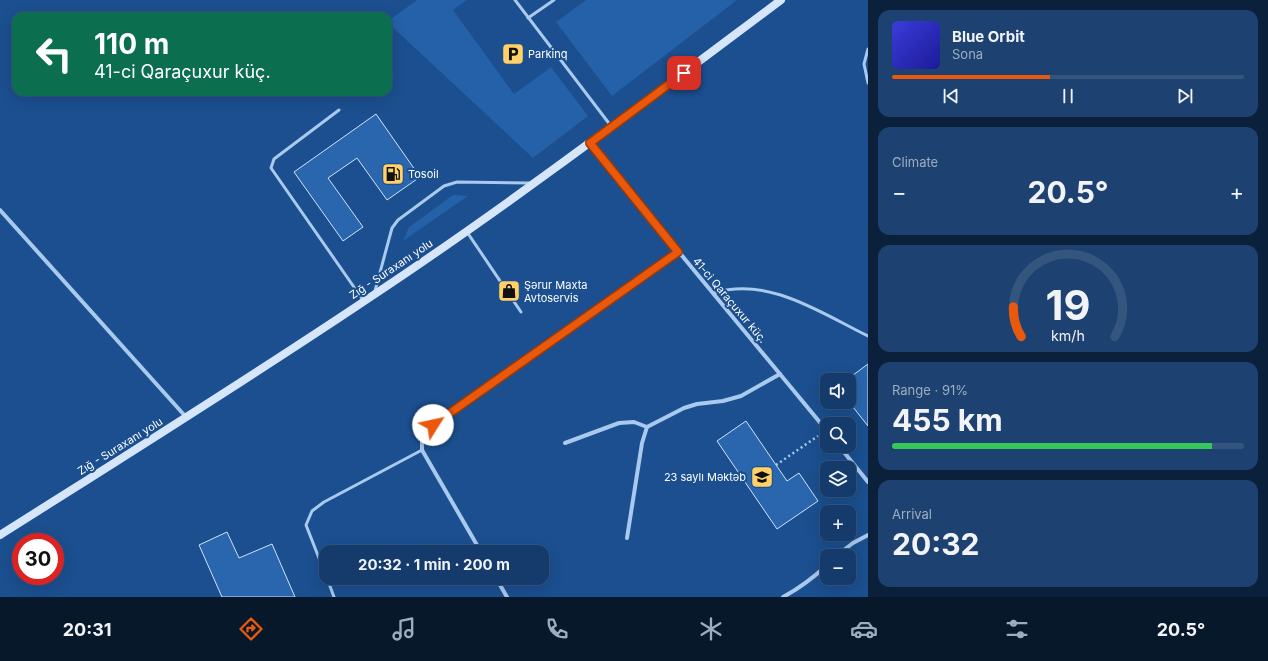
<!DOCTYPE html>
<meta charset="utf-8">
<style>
body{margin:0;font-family:Inter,sans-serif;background:#1d4271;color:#f1f3f6;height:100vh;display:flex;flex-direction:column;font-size:15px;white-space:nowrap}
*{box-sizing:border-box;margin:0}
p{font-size:13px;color:#9dadc1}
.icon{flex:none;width:22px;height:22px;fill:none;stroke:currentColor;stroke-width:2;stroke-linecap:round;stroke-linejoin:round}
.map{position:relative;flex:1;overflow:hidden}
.panel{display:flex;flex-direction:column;gap:10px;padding:10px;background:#0b203b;width:400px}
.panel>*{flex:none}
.banner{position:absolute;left:12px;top:12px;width:380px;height:84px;border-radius:12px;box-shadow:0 4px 16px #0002,0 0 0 1px #33557e;background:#0b6e4f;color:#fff;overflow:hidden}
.tools{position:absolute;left:820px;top:373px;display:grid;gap:8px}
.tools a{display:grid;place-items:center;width:36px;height:36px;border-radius:8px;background:#143b6b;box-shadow:0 4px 16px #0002,0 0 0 1px #33557e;font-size:20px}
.speed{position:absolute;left:12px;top:533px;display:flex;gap:8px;font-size:20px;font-weight:700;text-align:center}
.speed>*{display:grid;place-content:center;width:52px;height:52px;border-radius:50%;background:#143b6b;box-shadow:0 4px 16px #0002,0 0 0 1px #33557e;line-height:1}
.speed .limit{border:6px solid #d22;background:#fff;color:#111}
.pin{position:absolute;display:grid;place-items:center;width:34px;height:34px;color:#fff;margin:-17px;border-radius:8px;box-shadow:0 2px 6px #0006}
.me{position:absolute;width:44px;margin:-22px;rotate:55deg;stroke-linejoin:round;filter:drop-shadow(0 0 3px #0008)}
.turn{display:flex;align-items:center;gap:14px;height:84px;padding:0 16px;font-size:18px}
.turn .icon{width:52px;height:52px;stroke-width:2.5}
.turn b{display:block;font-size:28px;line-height:34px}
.big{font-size:30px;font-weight:700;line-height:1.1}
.panel .widget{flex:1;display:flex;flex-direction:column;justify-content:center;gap:6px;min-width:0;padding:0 14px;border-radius:12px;background:#1d4271}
.panel .dial{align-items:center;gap:0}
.dial svg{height:104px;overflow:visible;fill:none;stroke:#33557e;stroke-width:7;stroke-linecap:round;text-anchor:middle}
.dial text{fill:#f1f3f6;stroke:none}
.song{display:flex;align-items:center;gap:12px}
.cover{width:48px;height:48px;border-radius:6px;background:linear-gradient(135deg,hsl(240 70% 55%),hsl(240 70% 35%))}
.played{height:4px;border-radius:2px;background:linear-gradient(90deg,#ea580c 45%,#33557e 45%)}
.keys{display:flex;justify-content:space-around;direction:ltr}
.heat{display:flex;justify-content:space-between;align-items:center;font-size:22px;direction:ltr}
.charge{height:6px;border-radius:3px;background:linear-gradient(90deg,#34c759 91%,#33557e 0)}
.trip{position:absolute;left:319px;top:545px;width:230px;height:40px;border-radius:12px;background:#143b6b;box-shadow:0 4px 16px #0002,0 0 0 1px #33557e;font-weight:700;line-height:40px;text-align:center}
.dock{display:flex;height:64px;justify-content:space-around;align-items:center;background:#08182b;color:#9dadc1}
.dock .icon{width:28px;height:28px}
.dock .on{color:#ea580c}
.dock b{font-size:18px;color:#f1f3f6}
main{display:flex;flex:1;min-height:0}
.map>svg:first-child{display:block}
</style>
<main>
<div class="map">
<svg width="868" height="597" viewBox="0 0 868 597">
<rect width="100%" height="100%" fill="#1b4f8f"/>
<g fill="#2461a8">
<path d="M417 0H467L453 10 514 94 551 67 588 116 533 158 388 23V21Z"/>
<path d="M586 0H737L612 96 556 22Z"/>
<path d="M453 195 468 196 403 241 409 227Z"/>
</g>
<g fill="#2a66ad" stroke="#cfe3fa">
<path d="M376 114 420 177 387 200 357 158 328 178 363 227 343 241 294 172Z"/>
<path d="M868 364V426L849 402V378Z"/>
<path d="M746 421 787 481 799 473 818 501 777 529 717 441Z"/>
<path d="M227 532 239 558 272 544 295 597H222L199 545Z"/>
</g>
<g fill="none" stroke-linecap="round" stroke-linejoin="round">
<path stroke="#a9c9ee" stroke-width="2.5" stroke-dasharray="2 3" stroke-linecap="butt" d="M776 465 818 436"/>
<g stroke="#a9c9ee" stroke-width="3">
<path d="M515 0 611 126"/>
<path d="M528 18 554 0"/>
<path d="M868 49 864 64 868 83"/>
<path d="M339 110 274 159 271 168 363 300"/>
<path d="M467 232 521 312"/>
<path d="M375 291 392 228 398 220 444 186 457 182 531 183"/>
<path d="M714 293C768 276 821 313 868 336"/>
<path d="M326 576 306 525 312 511 324 502 422 450"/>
<path d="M327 578 334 597"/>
</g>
<g stroke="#a9c9ee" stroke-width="4">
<path d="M590 143C668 240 748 335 827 431"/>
<path d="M0 210 186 417"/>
<path d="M565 443 619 423 634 422 647 427"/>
<path d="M839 446 868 482"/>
<path d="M627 538 642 443 647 427 684 408 697 404 723 401 741 396 780 374"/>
<path d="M481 552 422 450V441L433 425 678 252"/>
<path d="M836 556 853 543 868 535"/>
<path d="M496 578 507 597"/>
<path d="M783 597C800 588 813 578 827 565"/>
</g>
<path stroke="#d6e6fa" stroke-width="8" d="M0 535C125 456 250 378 372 296 512 203 646 101 781 0"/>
</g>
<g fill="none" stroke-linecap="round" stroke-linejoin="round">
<g stroke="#983908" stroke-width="10">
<path id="route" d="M433 425 678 252 590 143 684 73"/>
</g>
<use href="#route" stroke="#ea580c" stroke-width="7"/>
</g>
<defs>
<g id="parking-square" transform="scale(1.15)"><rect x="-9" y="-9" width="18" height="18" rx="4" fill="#ffd166" stroke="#1b4f8f"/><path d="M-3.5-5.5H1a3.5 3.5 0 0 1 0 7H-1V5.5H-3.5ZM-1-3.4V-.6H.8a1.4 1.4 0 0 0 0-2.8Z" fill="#111"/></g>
<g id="fuel-square" transform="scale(1.15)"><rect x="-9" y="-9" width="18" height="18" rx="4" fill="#ffd166" stroke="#1b4f8f"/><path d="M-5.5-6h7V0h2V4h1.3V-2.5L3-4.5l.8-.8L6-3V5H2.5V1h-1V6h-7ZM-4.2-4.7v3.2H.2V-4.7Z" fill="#111"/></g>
<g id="shop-square" transform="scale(1.15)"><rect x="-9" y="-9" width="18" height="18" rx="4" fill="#ffd166" stroke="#1b4f8f"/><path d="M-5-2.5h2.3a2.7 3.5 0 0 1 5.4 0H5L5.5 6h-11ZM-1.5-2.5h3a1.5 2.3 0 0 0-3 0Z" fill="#111"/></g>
<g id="school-square" transform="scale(1.15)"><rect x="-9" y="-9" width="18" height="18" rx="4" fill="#ffd166" stroke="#1b4f8f"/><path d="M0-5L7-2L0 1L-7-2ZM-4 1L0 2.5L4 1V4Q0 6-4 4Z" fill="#111"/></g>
</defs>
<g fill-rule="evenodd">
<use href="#parking-square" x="513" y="54"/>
<use href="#fuel-square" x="393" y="174"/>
<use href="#shop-square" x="509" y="291"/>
<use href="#school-square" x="762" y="477"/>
</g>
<g text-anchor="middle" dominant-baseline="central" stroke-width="4" stroke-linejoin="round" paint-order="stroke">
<g font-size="11" fill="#fff" stroke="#1b4f8f" text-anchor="start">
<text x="528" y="54">Parkinq</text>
<text x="408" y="174">Tosoil</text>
<text x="524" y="285">Şərur Maxta<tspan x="524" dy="13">Avtoservis</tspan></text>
<text x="746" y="477" text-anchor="end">23 saylı Məktəb</text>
</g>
<g font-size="11" fill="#fff" stroke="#1b4f8f">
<text transform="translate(391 269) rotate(-34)">Zığ - Suraxanı yolu</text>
<text transform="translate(730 300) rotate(50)">41-ci Qaraçuxur küç.</text>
<text transform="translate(120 446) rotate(-32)">Zığ - Suraxanı yolu</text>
</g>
</g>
</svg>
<div class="tools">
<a><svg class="icon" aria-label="sound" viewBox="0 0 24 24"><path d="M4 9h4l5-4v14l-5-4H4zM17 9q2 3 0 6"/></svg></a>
<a><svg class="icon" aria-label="search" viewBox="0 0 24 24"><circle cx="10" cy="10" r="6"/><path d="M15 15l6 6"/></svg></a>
<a><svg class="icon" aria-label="layers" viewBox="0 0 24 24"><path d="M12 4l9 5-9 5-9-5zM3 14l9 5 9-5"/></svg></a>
<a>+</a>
<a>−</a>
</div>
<div class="speed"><div class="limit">30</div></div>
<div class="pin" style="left:684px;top:73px;background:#d93025"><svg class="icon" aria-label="arrive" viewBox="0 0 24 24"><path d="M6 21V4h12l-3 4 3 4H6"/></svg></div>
<svg class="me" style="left:433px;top:425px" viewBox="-20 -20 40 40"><circle r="19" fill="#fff"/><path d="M0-13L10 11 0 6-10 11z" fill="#ea580c"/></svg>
<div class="trip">20:32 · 1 min · 200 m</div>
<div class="banner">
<div class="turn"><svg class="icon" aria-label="left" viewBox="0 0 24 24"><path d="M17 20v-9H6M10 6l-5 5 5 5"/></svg><div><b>110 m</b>41-ci Qaraçuxur küç.</div></div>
</div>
</div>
<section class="panel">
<div class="widget">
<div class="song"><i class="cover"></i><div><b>Blue Orbit</b><p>Sona</p></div></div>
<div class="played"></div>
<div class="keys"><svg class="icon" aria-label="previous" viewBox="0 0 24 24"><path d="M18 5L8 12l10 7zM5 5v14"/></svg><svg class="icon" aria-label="pause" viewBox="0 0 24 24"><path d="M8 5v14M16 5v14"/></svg><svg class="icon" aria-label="next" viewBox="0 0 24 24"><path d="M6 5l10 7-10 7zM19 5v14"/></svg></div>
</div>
<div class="widget"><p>Climate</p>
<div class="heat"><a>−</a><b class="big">20.5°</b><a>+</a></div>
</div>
<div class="widget dial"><svg viewBox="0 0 100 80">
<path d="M14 69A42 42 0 1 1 86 69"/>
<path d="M14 69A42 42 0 0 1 8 46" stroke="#ea580c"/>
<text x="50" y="56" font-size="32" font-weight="700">19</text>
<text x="50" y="72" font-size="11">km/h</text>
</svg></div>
<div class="widget"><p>Range · 91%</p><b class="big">455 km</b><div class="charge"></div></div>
<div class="widget"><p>Arrival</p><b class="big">20:32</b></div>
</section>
</main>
<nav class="dock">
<b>20:31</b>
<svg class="icon on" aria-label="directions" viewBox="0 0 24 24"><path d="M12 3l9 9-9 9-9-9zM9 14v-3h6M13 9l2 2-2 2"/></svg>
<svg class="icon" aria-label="music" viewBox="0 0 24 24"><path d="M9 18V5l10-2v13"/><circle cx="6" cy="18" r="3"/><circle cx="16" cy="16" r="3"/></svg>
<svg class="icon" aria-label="phone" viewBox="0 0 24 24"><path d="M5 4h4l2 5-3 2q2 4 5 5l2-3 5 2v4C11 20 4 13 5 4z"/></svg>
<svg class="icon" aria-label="climate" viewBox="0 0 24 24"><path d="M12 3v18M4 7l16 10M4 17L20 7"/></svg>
<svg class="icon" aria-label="car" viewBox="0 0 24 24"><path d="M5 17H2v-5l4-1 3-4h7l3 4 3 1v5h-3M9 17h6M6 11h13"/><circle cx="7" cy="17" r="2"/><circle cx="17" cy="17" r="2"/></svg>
<svg class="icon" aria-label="filters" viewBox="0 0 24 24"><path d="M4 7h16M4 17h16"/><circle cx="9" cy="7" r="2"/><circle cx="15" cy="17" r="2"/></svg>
<b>20.5°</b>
</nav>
